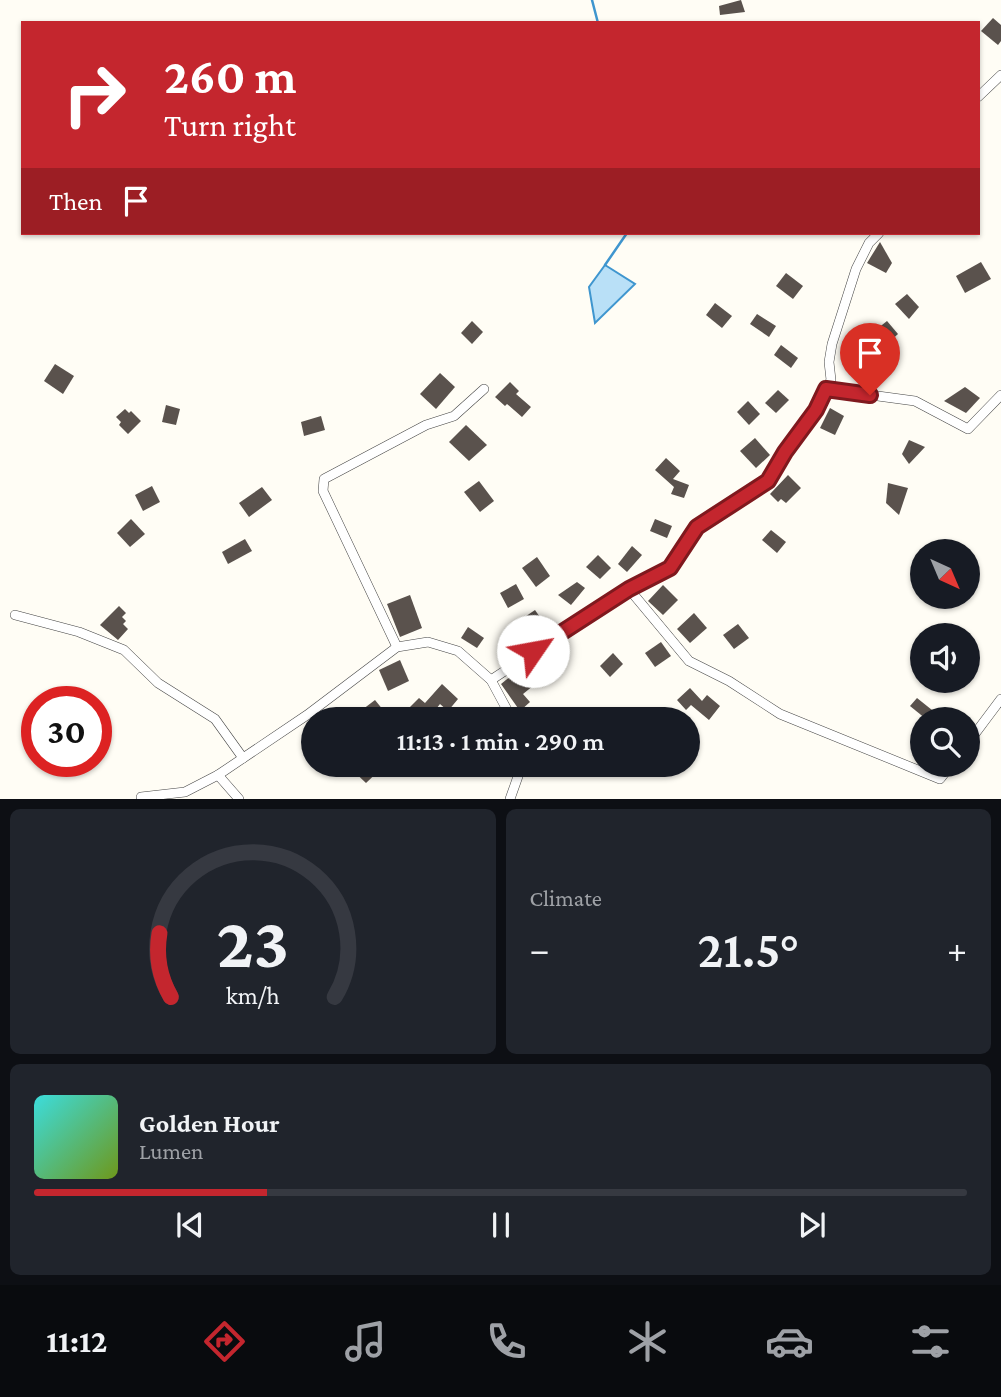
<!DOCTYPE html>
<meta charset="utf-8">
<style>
body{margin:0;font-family:"Crimson Pro",serif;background:#20242c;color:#f1f3f6;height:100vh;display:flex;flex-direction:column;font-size:26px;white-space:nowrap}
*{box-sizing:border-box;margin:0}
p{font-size:23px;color:#9ea1a6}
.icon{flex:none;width:38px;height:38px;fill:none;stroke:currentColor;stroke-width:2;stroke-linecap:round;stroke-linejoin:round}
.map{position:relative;height:799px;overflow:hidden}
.drawer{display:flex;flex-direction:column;gap:10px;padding:10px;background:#0d0f14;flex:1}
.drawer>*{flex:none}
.hud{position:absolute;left:21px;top:21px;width:959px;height:214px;border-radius:0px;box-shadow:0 2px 5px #0004;background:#c4262e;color:#fff;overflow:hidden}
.needle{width:46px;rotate:136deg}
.controls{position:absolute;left:910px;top:539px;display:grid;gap:14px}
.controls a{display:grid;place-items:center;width:70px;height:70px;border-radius:50%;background:#171b24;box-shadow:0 2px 5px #0004;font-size:35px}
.speed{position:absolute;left:21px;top:686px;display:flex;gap:14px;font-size:35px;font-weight:700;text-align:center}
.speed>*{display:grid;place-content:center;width:91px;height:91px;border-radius:50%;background:#171b24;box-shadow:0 2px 5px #0004;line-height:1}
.speed .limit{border:10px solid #d22;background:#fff;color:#111}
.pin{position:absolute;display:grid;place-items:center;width:60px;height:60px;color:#fff;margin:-72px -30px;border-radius:50% 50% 50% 0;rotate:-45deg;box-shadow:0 0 7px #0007}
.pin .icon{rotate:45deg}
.me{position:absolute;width:77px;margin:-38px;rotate:57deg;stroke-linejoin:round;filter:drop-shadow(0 0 5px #0008)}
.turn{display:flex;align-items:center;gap:24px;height:147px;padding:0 28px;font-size:32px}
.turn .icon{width:91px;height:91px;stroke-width:2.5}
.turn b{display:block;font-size:49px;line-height:60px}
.then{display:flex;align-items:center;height:66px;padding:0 28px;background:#0003;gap:14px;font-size:26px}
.big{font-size:52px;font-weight:600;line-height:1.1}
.drawer .widget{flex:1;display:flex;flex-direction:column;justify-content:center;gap:10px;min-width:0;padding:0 24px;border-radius:10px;background:#20242c}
.drawer .dial{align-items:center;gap:0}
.dial svg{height:182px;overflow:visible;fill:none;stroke:#363941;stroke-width:7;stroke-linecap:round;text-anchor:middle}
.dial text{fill:#f1f3f6;stroke:none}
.song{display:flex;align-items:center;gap:21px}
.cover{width:84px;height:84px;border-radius:10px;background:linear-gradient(135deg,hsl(180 70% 55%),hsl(80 70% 35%))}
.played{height:7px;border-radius:4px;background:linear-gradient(90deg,#c4262e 25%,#363941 25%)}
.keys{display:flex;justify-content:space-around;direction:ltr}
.heat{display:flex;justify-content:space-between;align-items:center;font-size:38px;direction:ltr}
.drawer .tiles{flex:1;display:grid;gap:10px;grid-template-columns:1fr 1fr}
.widget:last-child{grid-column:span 2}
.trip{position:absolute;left:301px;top:707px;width:399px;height:70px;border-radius:35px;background:#171b24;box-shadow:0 2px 5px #0004;font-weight:600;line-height:70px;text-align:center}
.tab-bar{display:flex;height:112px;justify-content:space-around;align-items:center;background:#090b0e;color:#9ea1a6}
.tab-bar .icon{width:49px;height:49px}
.tab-bar .selected{color:#c4262e}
.tab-bar b{font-size:32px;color:#f1f3f6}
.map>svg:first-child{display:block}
</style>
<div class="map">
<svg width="1001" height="799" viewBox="0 0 1001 799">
<rect width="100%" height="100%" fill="#fffdf5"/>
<path fill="#b9e0f7" stroke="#3f96cf" stroke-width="2" d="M605 265 635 284 595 323 589 287Z"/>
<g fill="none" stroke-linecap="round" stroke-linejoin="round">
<g stroke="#3f96cf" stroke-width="2.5">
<path d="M592 0 598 23"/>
<path d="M605 265 627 233"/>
</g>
</g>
<g fill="#5a524d">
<path d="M741 0 745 12 720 15 719 6Z"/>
<path d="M993 18 1001 25V41L998 45 981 31Z"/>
<path d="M880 242 892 263 886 273 867 263Z"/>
<path d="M981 262 991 279 965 293 956 276Z"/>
<path d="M786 273 803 286 793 299 776 286Z"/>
<path d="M907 294 919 307 909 319 895 304Z"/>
<path d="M715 303 732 316 722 328 706 315Z"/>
<path d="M757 314 776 326 769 337 750 324Z"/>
<path d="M472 321 483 332 472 344 461 333Z"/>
<path d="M887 321 898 334 887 344 872 333Z"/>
<path d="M781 345 798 358 791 368 774 355Z"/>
<path d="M55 364 74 376 63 394 44 381Z"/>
<path d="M440 373 455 387 436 409 420 394Z"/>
<path d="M510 382 519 391 516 394 531 407 522 417 507 404 505 406 495 397Z"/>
<path d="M965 387 980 398 966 413 944 401Z"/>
<path d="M778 390 789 400 776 413 765 403Z"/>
<path d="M748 401 760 414 749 425 737 412Z"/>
<path d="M166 405 180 409 176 425 162 422Z"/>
<path d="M830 408 844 416 835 435 820 428Z"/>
<path d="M125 409 129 413 131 411 141 421 128 434 119 425 121 422 116 417Z"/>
<path d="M321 416 325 430 304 436 301 422Z"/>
<path d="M466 425 487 445 469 461 449 442Z"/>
<path d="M755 438 770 455 756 468 740 451Z"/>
<path d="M909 440 925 447 909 464 902 454Z"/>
<path d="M666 458 680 471 673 479 689 485 684 498 671 494 674 487 655 470Z"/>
<path d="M788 475 801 488 786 503 781 499 778 502 770 494Z"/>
<path d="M479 481 494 501 480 512 464 492Z"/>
<path d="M888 483 908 488 899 515 886 503Z"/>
<path d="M152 486 160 502 143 511 135 495Z"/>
<path d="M262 487 272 500 249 517 239 503Z"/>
<path d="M131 519 145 534 130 547 117 533Z"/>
<path d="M655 519 672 526 667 538 650 531Z"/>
<path d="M771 530 786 542 777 553 762 540Z"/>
<path d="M245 539 252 551 228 564 222 552Z"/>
<path d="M632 546 642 555 627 572 618 564Z"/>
<path d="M598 555 611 568 600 579 586 567Z"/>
<path d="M537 557 550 576 536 587 522 568Z"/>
<path d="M577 582 585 588 571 605 558 595Z"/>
<path d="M516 584 524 599 508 608 500 593Z"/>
<path d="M663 585 678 600 663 615 648 601Z"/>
<path d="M410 595 422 628 400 637 387 604Z"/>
<path d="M119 606 126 613 122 617 126 621 123 624 128 629 118 640 100 625Z"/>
<path d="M535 610 550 632 531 644 516 623Z"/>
<path d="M694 613 707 628 690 643 677 629Z"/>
<path d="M738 624 749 638 734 649 723 635Z"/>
<path d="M468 627 484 638 477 648 461 638Z"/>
<path d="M661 642 671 656 655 667 645 653Z"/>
<path d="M613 653 623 664 610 677 600 666Z"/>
<path d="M400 660 409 681 388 691 379 670Z"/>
<path d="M540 663 549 673 523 694 530 702 520 711 501 684 516 672 523 680Z"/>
<path d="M442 684 458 699 448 711 440 704 428 719H398L419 698 425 703Z"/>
<path d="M690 688 702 701 707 695 720 706 709 720 691 705 686 710 677 700Z"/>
<path d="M917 698 937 714 933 719H926L910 706Z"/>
<path d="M375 700 388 716 383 719H350Z"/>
<path d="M347 765H385L366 783Z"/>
</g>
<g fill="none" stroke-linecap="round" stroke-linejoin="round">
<g stroke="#444" stroke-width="10">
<g id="minor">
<path d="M978 97 1001 75"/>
<path d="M826 389 915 401 968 429 1001 395"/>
<path d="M629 589 689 661 729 681 780 714 940 779 951 765"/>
<path d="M15 615 79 632 124 650 158 683 215 719 243 758"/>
<path d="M397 647 323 491 324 479 426 425 454 416 484 389"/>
<path d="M512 719 491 680 629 589 670 568 697 527 768 481 785 452 816 410 831 380 829 362 832 344 856 269 869 243 879 233"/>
<path d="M968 743 1001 699"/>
<path d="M218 775 239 799"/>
<path d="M141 797 185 792 218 775 307 715 397 647 428 642 458 651 491 680"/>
<path d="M510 799 522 765"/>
</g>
</g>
<use href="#minor" stroke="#fff" stroke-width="9"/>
</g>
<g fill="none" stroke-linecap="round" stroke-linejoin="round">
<g stroke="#7f191e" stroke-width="18">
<path id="route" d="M533 651 629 589 670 568 697 527 768 481 785 452 816 410 826 389 870 395"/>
</g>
<use href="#route" stroke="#c4262e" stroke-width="12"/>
</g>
</svg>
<div class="controls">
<a><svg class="needle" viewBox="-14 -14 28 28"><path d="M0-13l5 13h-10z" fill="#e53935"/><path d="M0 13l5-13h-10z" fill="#9ea1a6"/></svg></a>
<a><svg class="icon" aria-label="sound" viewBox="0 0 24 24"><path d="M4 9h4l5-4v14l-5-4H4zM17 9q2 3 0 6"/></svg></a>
<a><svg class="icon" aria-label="search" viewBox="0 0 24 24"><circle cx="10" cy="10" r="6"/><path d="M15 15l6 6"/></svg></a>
</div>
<div class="speed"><div class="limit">30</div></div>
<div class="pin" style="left:870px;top:395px;background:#d93025"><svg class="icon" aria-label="arrive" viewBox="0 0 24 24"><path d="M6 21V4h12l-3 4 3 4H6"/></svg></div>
<svg class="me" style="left:533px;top:651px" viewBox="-20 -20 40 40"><circle r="19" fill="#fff"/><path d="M0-13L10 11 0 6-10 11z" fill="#c4262e"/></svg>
<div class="trip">11:13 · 1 min · 290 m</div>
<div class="hud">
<div class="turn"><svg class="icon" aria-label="right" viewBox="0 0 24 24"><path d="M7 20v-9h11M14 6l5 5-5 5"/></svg><div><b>260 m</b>Turn right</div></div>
<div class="then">Then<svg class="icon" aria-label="arrive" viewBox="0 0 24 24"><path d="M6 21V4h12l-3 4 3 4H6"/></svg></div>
</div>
</div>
<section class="drawer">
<div class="tiles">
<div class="widget dial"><svg viewBox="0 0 100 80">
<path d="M14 69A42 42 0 1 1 86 69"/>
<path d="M14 69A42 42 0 0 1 9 41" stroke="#c4262e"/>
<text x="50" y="56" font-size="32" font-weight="700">23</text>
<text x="50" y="72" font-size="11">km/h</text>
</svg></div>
<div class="widget"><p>Climate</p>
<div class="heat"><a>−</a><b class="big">21.5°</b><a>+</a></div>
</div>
<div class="widget">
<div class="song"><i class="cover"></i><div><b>Golden Hour</b><p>Lumen</p></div></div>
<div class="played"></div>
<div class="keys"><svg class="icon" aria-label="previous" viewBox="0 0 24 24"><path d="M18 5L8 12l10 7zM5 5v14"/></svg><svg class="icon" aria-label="pause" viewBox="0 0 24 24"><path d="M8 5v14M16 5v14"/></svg><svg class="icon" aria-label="next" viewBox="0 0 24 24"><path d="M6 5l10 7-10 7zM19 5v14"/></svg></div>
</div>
</div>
</section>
<nav class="tab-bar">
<b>11:12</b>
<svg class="icon selected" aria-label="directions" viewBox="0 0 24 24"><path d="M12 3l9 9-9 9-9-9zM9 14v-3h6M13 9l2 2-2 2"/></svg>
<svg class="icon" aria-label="music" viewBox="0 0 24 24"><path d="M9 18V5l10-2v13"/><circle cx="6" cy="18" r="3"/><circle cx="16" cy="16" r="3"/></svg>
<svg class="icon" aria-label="phone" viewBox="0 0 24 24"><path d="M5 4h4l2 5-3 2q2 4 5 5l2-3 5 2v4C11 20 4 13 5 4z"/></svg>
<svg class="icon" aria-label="climate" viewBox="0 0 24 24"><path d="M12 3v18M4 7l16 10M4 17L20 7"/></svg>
<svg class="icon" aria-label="car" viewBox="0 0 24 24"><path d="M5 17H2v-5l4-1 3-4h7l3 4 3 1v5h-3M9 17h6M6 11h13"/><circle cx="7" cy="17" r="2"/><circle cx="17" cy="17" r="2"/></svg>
<svg class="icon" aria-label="filters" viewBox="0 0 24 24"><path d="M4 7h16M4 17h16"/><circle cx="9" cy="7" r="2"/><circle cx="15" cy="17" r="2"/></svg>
</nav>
